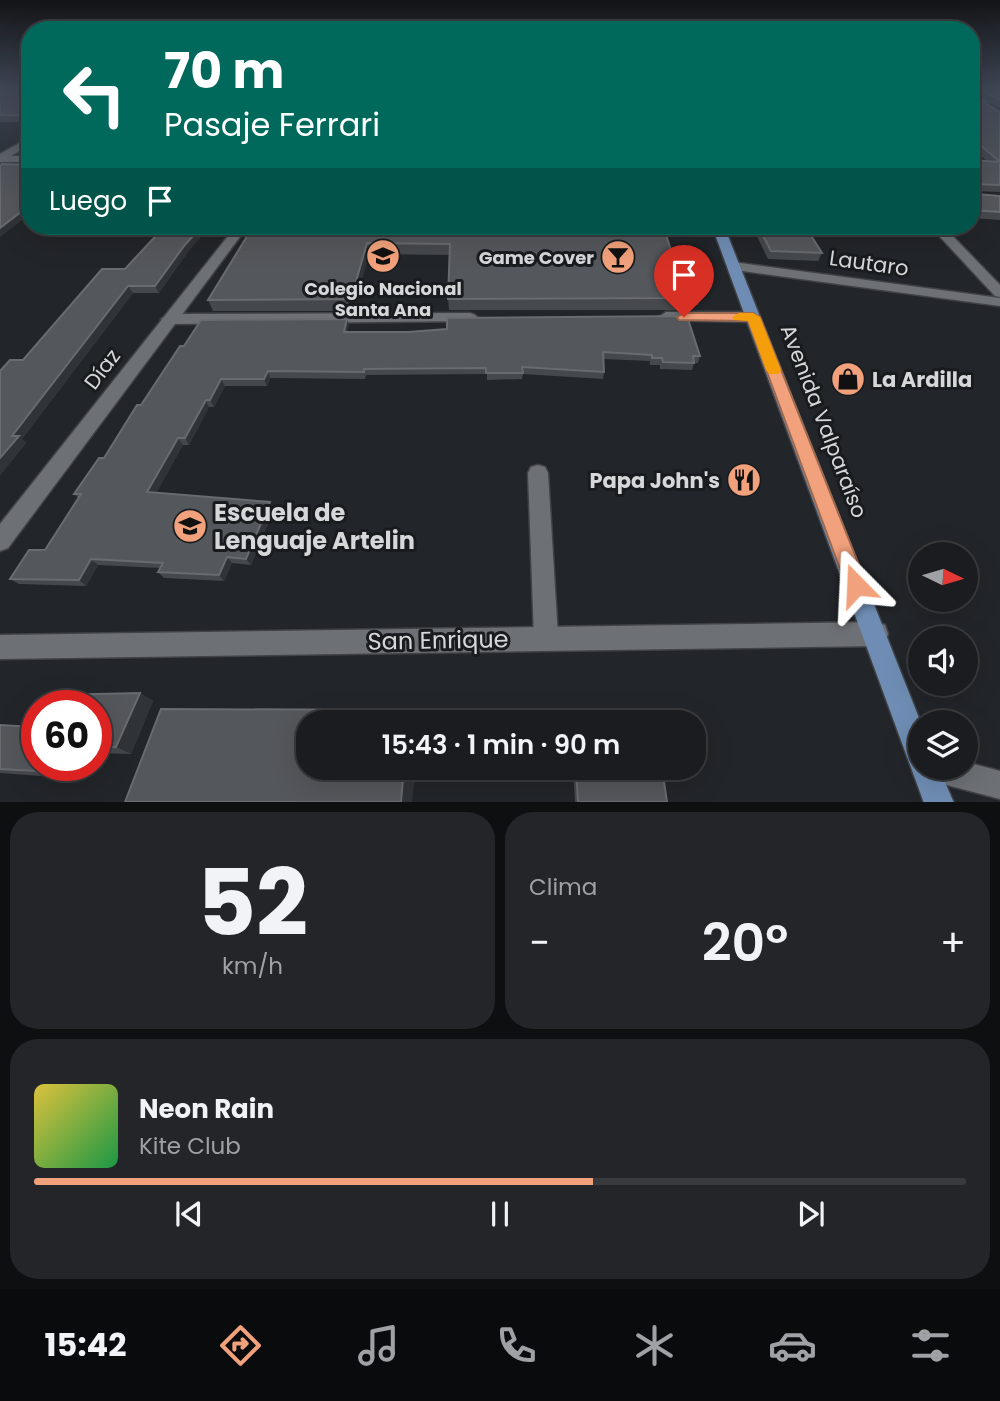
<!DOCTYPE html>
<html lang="es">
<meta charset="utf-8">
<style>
body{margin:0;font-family:Poppins,sans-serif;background:#232528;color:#f1f3f6;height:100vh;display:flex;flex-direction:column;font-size:26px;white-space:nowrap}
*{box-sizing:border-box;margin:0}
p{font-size:23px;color:#9fa1a4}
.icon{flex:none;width:38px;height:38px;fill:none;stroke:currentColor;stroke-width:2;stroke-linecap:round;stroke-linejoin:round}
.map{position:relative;height:802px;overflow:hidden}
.details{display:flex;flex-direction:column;gap:10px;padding:10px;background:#0e0f11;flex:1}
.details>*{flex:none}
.hud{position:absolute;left:21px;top:21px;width:959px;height:214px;border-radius:28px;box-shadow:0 7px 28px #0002,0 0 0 2px #383a3d;background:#00695c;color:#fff;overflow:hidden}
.needle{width:46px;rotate:95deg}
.buttons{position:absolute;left:908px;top:542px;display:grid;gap:14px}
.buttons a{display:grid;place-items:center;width:70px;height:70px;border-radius:50%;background:#1a1c1f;box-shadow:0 7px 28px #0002,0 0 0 2px #383a3d;font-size:35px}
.speed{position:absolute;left:21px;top:690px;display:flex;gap:14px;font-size:35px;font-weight:700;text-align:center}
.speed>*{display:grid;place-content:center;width:91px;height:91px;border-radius:50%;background:#1a1c1f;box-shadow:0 7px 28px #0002,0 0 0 2px #383a3d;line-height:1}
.speed .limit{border:10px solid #d22;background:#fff;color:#111}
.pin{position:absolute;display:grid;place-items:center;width:60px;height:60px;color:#fff;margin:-72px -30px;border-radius:50% 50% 50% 0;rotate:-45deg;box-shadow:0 0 7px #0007}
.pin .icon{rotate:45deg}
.me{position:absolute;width:77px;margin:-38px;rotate:339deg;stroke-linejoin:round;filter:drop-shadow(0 0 5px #0008)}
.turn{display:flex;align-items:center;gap:24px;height:147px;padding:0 28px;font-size:32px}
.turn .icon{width:91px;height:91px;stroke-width:2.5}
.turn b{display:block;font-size:49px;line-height:60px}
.then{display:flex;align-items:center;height:66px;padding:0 28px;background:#0003;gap:14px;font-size:26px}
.big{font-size:52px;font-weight:600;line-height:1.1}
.details .widget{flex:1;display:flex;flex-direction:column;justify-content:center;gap:10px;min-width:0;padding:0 24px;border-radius:28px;background:#232528}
.details .dial{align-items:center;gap:0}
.dial b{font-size:91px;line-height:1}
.song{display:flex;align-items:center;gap:21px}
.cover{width:84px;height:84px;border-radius:10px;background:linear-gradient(135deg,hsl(50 70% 55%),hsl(140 70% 35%))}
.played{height:7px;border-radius:4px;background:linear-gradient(90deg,#f1a17b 60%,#383a3d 60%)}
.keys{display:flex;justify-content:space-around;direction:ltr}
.heat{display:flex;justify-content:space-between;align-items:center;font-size:38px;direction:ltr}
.details .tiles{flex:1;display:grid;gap:10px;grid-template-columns:1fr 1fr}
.widget:last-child{grid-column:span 2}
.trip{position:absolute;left:296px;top:710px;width:410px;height:70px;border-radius:28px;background:#1a1c1f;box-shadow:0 7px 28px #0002,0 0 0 2px #383a3d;font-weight:600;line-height:70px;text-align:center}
.menu{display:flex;height:112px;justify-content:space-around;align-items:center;background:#0a0b0c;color:#9fa1a4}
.menu .icon{width:49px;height:49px}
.menu .on{color:#f1a17b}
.menu b{font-size:32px;color:#f1f3f6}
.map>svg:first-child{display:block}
</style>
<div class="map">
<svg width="1000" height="803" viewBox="0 0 1000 803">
<rect width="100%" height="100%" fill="#222529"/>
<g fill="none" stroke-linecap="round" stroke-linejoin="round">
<g stroke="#404246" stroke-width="3">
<g id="minor">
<path d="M971 95 1000 97V103L971 101Z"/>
<path d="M64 226H77L68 233 62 229Z"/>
<path d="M733 262 1000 298V306L728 269V263Z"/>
<path d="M666 312H753L760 317 753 322 661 320 659 317Z"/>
<path d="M470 313 475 315 478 318 475 321 169 324 161 319 169 314Z"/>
<path d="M538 465 545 467 548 473 558 637 555 646 546 649 537 646 534 637 528 473 531 467Z"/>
</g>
</g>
<g stroke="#404246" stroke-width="3">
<g id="tertiary">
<path d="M30 137V144L11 156H30V162H0V154Z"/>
<path d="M236 226H248L8 548 0 551V524Z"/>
<path d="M930 226H943L1000 285V297L995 296Z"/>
<path d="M876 622 885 625 888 634 885 643 876 646 0 659V635Z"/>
<path d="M920 758V768H966V762L1000 771V799L920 778 916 768Z"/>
</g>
</g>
<g stroke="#404246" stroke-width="3">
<path id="primary" d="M712 226H724L921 723 920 768H939L954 803H924Z"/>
</g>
<use href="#minor" fill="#6d7175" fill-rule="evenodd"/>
<use href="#tertiary" fill="#6d7175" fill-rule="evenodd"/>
<use href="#primary" fill="#6f8db4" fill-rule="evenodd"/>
</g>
<g fill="#45484c">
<rect x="0" y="87" width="30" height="35"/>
<path d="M971 87H1000V108L973 93V95L1000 112V192L975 191 976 194 1000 196V220L971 218V160L987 161 971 147Z"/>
<path d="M752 226H805L822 253 818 261 768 259Z"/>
<path d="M273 233 673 256 702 293 698 305H683L681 310H449L448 299 449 255 369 254 353 311H213L208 300Z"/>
<path d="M187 253 159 293H133L22 439 26 443 0 475 23 360 125 269Z"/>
<path d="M347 319 349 325 347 332 700 356 698 363H694L692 370 660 369V365H650V361L603 359 604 372 603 379 523 374 522 379 487 380V374L366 375 365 379 270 378 267 386H225L214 407H209L189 445H183L156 493 270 502 274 509 251 565 232 563 224 581 164 578 158 572 160 568 98 565 86 586 19 584 10 579 45 550 79 499 74 494 104 458 184 346Z"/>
<path d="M140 693 153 701 131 754 96 753V705Z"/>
<path d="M0 725 37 765H61L55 777 0 773Z"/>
<path d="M573 768H662L667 802H575Z"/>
</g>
<g fill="#303337">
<path d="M30 205V214L0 237V228Z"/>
<path d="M202 226H211L187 253 159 293 155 286 184 246Z"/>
<path d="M367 243 369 254 353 311 351 299Z"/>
<path d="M128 286 133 293 22 439 26 443 0 475V458L12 436Z"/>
<path d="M347 319 349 325 345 339 344 332Z"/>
<path d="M268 371 270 378 267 386 264 379Z"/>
<path d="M221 379 225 386 214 407 210 400Z"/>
<path d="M206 400 209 407 189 445 185 438Z"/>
<path d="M178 438 183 445 153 499 147 492Z"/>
<path d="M270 502 274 509 251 565 246 559Z"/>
<path d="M227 557 232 563 224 581 219 575Z"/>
<path d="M91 559 98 565 86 586 79 580Z"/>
<path d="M140 693 153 701 131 754 116 747Z"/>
<path d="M410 710 416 723H409Z"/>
<path d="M41 765H61L55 777 37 771Z"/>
<path d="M404 768H416L412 802H401Z"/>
</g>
<g fill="#54575b" stroke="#686b6f" stroke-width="2">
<path d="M0 87H30V116L0 115Z"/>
<path d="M971 87H973V95L1000 112V162L971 137Z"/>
<path d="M975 87H1000V100Z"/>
<path d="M971 160 1000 162V185L974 184 976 194 1000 196V212L971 210Z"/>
<path d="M2 164 30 165V205L0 228V165Z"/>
<path d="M165 226H202L184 246 155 286H128L12 436H19L0 458V371L10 360H23L102 269H125Z"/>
<path d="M278 226H663L673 256H687L702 293H683L685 298 448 299 450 244 367 243 351 299 208 300 249 233H273Z"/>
<path d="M758 226H805L822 253 771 251Z"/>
<path d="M687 316 700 356H693L694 363 663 362 662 358H652V355L603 352 604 372 522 367 523 373H486V368L364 369V372L268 371 264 379H221L210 400H206L185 438H178L147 492 270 502 246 559 227 557 219 575 158 572 163 563 91 559 79 580 10 579 29 550H45L81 494H74L99 458H104L137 405H141L180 346H184L201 320 347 319 344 332H408L447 329V318Z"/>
<path d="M140 693 116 747H96V705H46L52 695Z"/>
<path d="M161 709 410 710 409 723H308V768H404L401 802H125Z"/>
<path d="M37 722V765H41L37 771 0 769V725L34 727Z"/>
<path d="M576 768H662L667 802H578Z"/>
</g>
<linearGradient id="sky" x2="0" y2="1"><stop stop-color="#131417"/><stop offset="0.44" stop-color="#3e4654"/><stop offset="1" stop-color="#3e4654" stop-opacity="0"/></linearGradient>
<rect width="1000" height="199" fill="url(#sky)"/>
<path fill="#f1a17b" stroke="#9d6950" stroke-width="2" d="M684 313H753L760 317 867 585 864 592 856 595 849 592 846 585 748 321 679 320 677 317Z"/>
<path fill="#f59e0b" d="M753 313 760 317 781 370 779 374H769L766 370 748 321 734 320 732 317 739 313Z"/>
<defs>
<g id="school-disc" transform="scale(1.75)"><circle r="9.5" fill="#f1a17b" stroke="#191c1f"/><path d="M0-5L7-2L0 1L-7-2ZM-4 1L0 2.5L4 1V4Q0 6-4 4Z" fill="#111"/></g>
<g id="bar-disc" transform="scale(1.75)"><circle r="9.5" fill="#f1a17b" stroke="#191c1f"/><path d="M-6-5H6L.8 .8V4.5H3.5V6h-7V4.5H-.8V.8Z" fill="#111"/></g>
<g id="shop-disc" transform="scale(1.75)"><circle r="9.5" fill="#f1a17b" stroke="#191c1f"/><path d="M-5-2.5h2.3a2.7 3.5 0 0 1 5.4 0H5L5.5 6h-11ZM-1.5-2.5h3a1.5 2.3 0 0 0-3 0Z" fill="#111"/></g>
<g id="restaurant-disc" transform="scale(1.75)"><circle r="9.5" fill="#f1a17b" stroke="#191c1f"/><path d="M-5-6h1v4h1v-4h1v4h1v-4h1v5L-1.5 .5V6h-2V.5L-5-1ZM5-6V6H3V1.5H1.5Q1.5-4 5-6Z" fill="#111"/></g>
</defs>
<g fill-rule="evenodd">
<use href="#school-disc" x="383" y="256"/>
<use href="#bar-disc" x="618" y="257"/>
<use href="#shop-disc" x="848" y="379"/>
<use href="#restaurant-disc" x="744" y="480"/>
<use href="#school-disc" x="190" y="526"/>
</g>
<g text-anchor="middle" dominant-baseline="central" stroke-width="6" stroke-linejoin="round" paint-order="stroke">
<g font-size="18" font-weight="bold" fill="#d5d7d9" stroke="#191c1f" text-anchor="end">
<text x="594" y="257">Game Cover</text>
<text x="383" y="288" text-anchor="middle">Colegio Nacional<tspan x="383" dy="21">Santa Ana</tspan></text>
</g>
<g font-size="21" fill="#d5d7d9" stroke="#191c1f">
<text transform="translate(869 263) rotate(8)">Lautaro</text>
<text transform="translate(102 369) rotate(-53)">Díaz</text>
<text transform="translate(824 421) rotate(69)">Avenida Valparaíso</text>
</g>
<g font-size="21" font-weight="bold" fill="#d5d7d9" stroke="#191c1f" text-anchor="start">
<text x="872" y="379">La Ardilla</text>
<text x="720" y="480" text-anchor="end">Papa John's</text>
</g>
<g font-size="24" font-weight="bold" fill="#d5d7d9" stroke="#191c1f" text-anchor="start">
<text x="214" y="512">Escuela de<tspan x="214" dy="28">Lenguaje Artelin</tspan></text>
</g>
<g font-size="24" fill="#d5d7d9" stroke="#191c1f">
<text transform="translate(438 640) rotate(-1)">San Enrique</text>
</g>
</g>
</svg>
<div class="buttons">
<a><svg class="needle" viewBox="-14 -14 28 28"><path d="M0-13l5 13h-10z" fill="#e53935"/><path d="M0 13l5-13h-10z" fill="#9fa1a4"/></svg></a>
<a><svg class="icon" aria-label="sound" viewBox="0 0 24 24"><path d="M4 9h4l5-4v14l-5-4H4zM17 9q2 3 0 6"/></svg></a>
<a><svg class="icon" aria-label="layers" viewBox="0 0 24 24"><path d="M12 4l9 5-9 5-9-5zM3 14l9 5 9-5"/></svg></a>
</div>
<div class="speed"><div class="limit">60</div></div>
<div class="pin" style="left:684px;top:317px;background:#d93025"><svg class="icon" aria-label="arrive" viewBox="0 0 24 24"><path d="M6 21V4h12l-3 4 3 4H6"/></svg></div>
<svg class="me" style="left:856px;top:585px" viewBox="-20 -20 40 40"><path d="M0-17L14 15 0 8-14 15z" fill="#f1a17b" stroke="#fff" stroke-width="4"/></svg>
<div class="trip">15:43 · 1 min · 90 m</div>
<div class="hud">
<div class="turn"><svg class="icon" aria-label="left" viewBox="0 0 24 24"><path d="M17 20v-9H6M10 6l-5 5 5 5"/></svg><div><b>70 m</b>Pasaje Ferrari</div></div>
<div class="then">Luego<svg class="icon" aria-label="arrive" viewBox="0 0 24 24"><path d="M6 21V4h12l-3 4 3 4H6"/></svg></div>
</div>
</div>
<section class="details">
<div class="tiles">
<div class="widget dial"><b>52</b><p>km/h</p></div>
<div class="widget"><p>Clima</p>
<div class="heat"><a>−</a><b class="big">20°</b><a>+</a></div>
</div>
<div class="widget">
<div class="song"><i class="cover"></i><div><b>Neon Rain</b><p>Kite Club</p></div></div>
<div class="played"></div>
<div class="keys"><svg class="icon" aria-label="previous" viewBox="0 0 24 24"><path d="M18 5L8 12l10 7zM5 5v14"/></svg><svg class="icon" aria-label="pause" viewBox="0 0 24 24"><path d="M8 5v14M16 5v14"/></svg><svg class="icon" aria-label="next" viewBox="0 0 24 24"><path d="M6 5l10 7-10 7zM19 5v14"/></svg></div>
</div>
</div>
</section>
<nav class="menu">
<b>15:42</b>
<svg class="icon on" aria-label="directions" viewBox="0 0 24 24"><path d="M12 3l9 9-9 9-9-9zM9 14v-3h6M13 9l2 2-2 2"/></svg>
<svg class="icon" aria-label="music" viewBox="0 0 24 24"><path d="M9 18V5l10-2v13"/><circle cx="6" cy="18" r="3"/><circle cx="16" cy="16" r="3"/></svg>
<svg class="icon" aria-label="phone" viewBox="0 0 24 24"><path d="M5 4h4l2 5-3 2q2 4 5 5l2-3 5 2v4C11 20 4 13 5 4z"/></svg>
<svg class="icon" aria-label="climate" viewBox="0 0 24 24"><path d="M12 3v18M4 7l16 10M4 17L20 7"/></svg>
<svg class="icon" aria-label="car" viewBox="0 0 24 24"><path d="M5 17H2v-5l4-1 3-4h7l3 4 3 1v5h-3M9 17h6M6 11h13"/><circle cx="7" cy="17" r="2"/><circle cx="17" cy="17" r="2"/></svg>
<svg class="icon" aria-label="filters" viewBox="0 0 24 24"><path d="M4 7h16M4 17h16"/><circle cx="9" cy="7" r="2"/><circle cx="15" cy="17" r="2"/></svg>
</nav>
